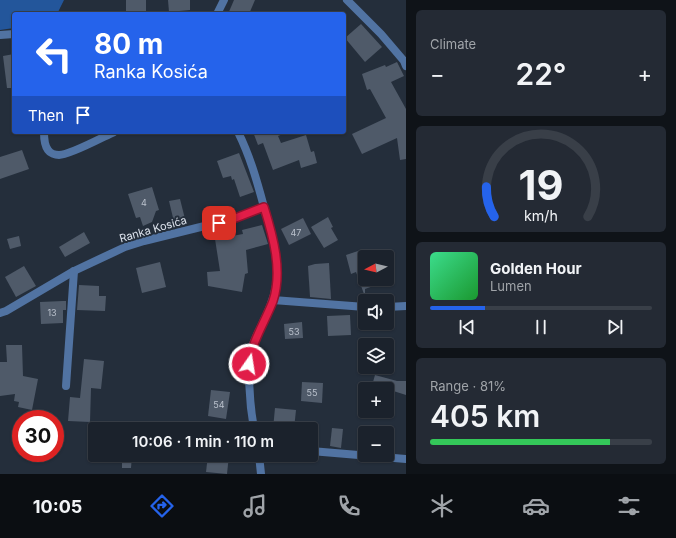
<!DOCTYPE html>
<meta charset="utf-8">
<style>
body{margin:0;font-family:Inter,sans-serif;background:#242a34;color:#f1f3f6;height:100vh;display:flex;flex-direction:column;font-size:15px;white-space:nowrap}
*{box-sizing:border-box;margin:0}
p{font-size:13px;color:#a0a4a9}
.icon{flex:none;width:22px;height:22px;fill:none;stroke:currentColor;stroke-width:2;stroke-linecap:round;stroke-linejoin:round}
.map{position:relative;flex:1;overflow:hidden}
.panel{display:flex;flex-direction:column;gap:10px;padding:10px;background:#0f1318;width:270px}
.panel>*{flex:none}
.banner{position:absolute;left:12px;top:12px;width:334px;height:122px;border-radius:4px;box-shadow:0 1px 3px #0004,0 0 0 1px #393f48;background:#2563eb;color:#fff;overflow:hidden}
.needle{width:26px;rotate:263deg}
.fabs{position:absolute;left:358px;top:250px;display:grid;gap:8px}
.fabs a{display:grid;place-items:center;width:36px;height:36px;border-radius:4px;background:#1b222c;box-shadow:0 1px 3px #0004,0 0 0 1px #393f48;font-size:20px}
.speed{position:absolute;left:12px;top:410px;display:flex;gap:8px;font-size:20px;font-weight:700;text-align:center}
.speed>*{display:grid;place-content:center;width:52px;height:52px;border-radius:50%;background:#1b222c;box-shadow:0 1px 3px #0004,0 0 0 1px #393f48;line-height:1}
.speed .limit{border:6px solid #d22;background:#fff;color:#111}
.pin{position:absolute;display:grid;place-items:center;width:34px;height:34px;color:#fff;margin:-17px;border-radius:8px;box-shadow:0 2px 6px #0006}
.me{position:absolute;width:44px;margin:-22px;rotate:13deg;stroke-linejoin:round;filter:drop-shadow(0 0 3px #0008)}
.turn{display:flex;align-items:center;gap:14px;height:84px;padding:0 16px;font-size:18px}
.turn .icon{width:52px;height:52px;stroke-width:2.5}
.turn b{display:block;font-size:28px;line-height:34px}
.then{display:flex;align-items:center;height:38px;padding:0 16px;background:#0003;gap:8px;font-size:15px}
.big{font-size:30px;font-weight:600;line-height:1.1}
.panel .widget{flex:1;display:flex;flex-direction:column;justify-content:center;gap:6px;min-width:0;padding:0 14px;border-radius:6px;background:#242a34}
.panel .dial{align-items:center;gap:0}
.dial svg{height:104px;overflow:visible;fill:none;stroke:#393f48;stroke-width:7;stroke-linecap:round;text-anchor:middle}
.dial text{fill:#f1f3f6;stroke:none}
.song{display:flex;align-items:center;gap:12px}
.cover{width:48px;height:48px;border-radius:6px;background:linear-gradient(135deg,hsl(150 70% 55%),hsl(130 70% 35%))}
.played{height:4px;border-radius:2px;background:linear-gradient(90deg,#2563eb 25%,#393f48 25%)}
.keys{display:flex;justify-content:space-around;direction:ltr}
.heat{display:flex;justify-content:space-between;align-items:center;font-size:22px;direction:ltr}
.charge{height:6px;border-radius:3px;background:linear-gradient(90deg,#34c759 81%,#393f48 0)}
.trip{position:absolute;left:88px;top:422px;width:230px;height:40px;border-radius:4px;background:#1b222c;box-shadow:0 1px 3px #0004,0 0 0 1px #393f48;font-weight:600;line-height:40px;text-align:center}
.tabs{display:flex;height:64px;justify-content:space-around;align-items:center;background:#0b0e12;color:#a0a4a9}
.tabs .icon{width:28px;height:28px}
.tabs .current{color:#2563eb}
.tabs b{font-size:18px;color:#f1f3f6}
main{display:flex;flex:1;min-height:0}
.map>svg:first-child{display:block}
</style>
<main>
<div class="map">
<svg width="406" height="474" viewBox="0 0 406 474">
<rect width="100%" height="100%" fill="#242e3b"/>
<path fill="#23569b" d="M0 0H64L57 14H14V28L0 30Z"/>
<g fill="#4f5a69">
<rect x="126" y="0" width="20" height="14"/>
<path d="M168 0H190V10L169 12Z"/>
<path d="M234 0H255L249 14H228Z"/>
<path d="M361 24 382 47 365 62 345 38Z"/>
<path d="M14 54V88H7L3 56Z"/>
<path d="M397 62 404 76 391 82 406 109V159L400 160 397 138 362 154 352 134 386 118 370 89 367 90 362 74 385 65 386 67Z"/>
<path d="M253 132H288L278 136 281 143 306 135 311 152 314 151 317 163 301 168 299 160 273 170 263 143 258 145Z"/>
<path d="M22 150 29 169 0 179V157Z"/>
<path d="M239 153 254 192 240 197 234 179 232 180 231 176 223 178 217 161Z"/>
<path d="M152 187 159 210 156 211 152 222 143 226 140 217 136 218 128 194Z"/>
<path d="M180 199 185 219 174 222 169 201Z"/>
<path d="M328 217 333 227 331 228 338 240 324 248 311 227Z"/>
<path d="M303 218 311 234 289 245 281 229Z"/>
<path d="M262 225 268 244 246 250 248 273 245 274 242 292 208 286 207 272 220 271 215 239 243 234 242 230Z"/>
<path d="M84 232 90 243 65 257 59 247Z"/>
<path d="M19 236 21 246 10 249 7 239Z"/>
<path d="M361 250 365 263V279H390V280L365 289V294H364L356 272 351 274 346 255Z"/>
<path d="M160 262 166 287 142 293 136 268Z"/>
<path d="M329 263 331 299 310 297 308 266 315 264Z"/>
<path d="M24 266 36 286 16 297 5 277Z"/>
<path d="M79 285 99 286V296H106L105 311 77 310Z"/>
<path d="M63 301H66V310H63V323L41 324 40 302Z"/>
<path d="M350 315 351 335 328 336 327 316Z"/>
<path d="M302 322 303 338 285 339 284 324Z"/>
<path d="M6 345H22L23 376 38 379 32 410 18 407 19 402 14 401 15 394 0 396V362H7Z"/>
<path d="M84 359 104 361 101 389 91 388 90 422 68 421 70 397 80 398Z"/>
<path d="M375 375 397 381H406V395L387 389H371Z"/>
<path d="M302 382 323 383 322 403 301 401Z"/>
<path d="M211 390 230 392 226 419 208 416Z"/>
<path d="M275 408 296 410 294 429H273Z"/>
<path d="M332 428 343 429 341 448 330 446Z"/>
<path d="M122 455H132L131 468H122Z"/>
<path d="M208 455H229L227 474 206 472Z"/>
</g>
<g fill="none" stroke-linecap="round" stroke-linejoin="round">
<g stroke="#5173a2" stroke-width="8">
<path d="M347 0 381 34 404 61 406 66"/>
<path d="M217 14 224 0"/>
<path d="M0 35 14 34"/>
<path d="M44 132C44 138 44 145 48 150 50 153 55 155 59 155 70 155 103 137 114 132"/>
<path d="M238 132C250 156 257 181 264 207 271 231 280 259 276 285 273 306 261 324 253 344 246 365 250 407 254 429"/>
<path d="M273 300 365 307"/>
<path d="M387 307 406 306"/>
<path d="M0 313 6 311 74 271 125 247 144 241 233 219 264 207"/>
<path d="M66 386 74 271"/>
<path d="M311 451 406 459"/>
<path d="M259 455 261 474"/>
</g>
</g>
<g fill="none" stroke-linecap="round" stroke-linejoin="round">
<g stroke="#92132f" stroke-width="10">
<path id="route" d="M219 223 233 219 264 207C273 236 283 271 273 301 265 322 252 341 249 364"/>
</g>
<use href="#route" stroke="#e11d48" stroke-width="7"/>
</g>
<g text-anchor="middle" dominant-baseline="central" stroke-width="4" stroke-linejoin="round" paint-order="stroke">
<g font-size="9" fill="#bac1cc">
<text x="144" y="202">4</text>
<text x="296" y="232">47</text>
<text x="52" y="312">13</text>
<text x="294" y="331">53</text>
<text x="312" y="392">55</text>
<text x="219" y="404">54</text>
</g>
<g font-size="11" fill="#dde3ed" stroke="#242e3b">
<text transform="translate(153 229) rotate(-16)">Ranka Kosića</text>
</g>
</g>
</svg>
<div class="fabs">
<a><svg class="needle" viewBox="-14 -14 28 28"><path d="M0-13l5 13h-10z" fill="#e53935"/><path d="M0 13l5-13h-10z" fill="#a0a4a9"/></svg></a>
<a><svg class="icon" aria-label="sound" viewBox="0 0 24 24"><path d="M4 9h4l5-4v14l-5-4H4zM17 9q2 3 0 6"/></svg></a>
<a><svg class="icon" aria-label="layers" viewBox="0 0 24 24"><path d="M12 4l9 5-9 5-9-5zM3 14l9 5 9-5"/></svg></a>
<a>+</a>
<a>−</a>
</div>
<div class="speed"><div class="limit">30</div></div>
<div class="pin" style="left:219px;top:223px;background:#d93025"><svg class="icon" aria-label="arrive" viewBox="0 0 24 24"><path d="M6 21V4h12l-3 4 3 4H6"/></svg></div>
<svg class="me" style="left:249px;top:364px" viewBox="-20 -20 40 40"><circle r="17" fill="#e11d48" stroke="#fff" stroke-width="3"/><path d="M0-11L8 9 0 5-8 9z" fill="#fff"/></svg>
<div class="trip">10:06 · 1 min · 110 m</div>
<div class="banner">
<div class="turn"><svg class="icon" aria-label="left" viewBox="0 0 24 24"><path d="M17 20v-9H6M10 6l-5 5 5 5"/></svg><div><b>80 m</b>Ranka Kosića</div></div>
<div class="then">Then<svg class="icon" aria-label="arrive" viewBox="0 0 24 24"><path d="M6 21V4h12l-3 4 3 4H6"/></svg></div>
</div>
</div>
<section class="panel">
<div class="widget"><p>Climate</p>
<div class="heat"><a>−</a><b class="big">22°</b><a>+</a></div>
</div>
<div class="widget dial"><svg viewBox="0 0 100 80">
<path d="M14 69A42 42 0 1 1 86 69"/>
<path d="M14 69A42 42 0 0 1 8 46" stroke="#2563eb"/>
<text x="50" y="56" font-size="32" font-weight="700">19</text>
<text x="50" y="72" font-size="11">km/h</text>
</svg></div>
<div class="widget">
<div class="song"><i class="cover"></i><div><b>Golden Hour</b><p>Lumen</p></div></div>
<div class="played"></div>
<div class="keys"><svg class="icon" aria-label="previous" viewBox="0 0 24 24"><path d="M18 5L8 12l10 7zM5 5v14"/></svg><svg class="icon" aria-label="pause" viewBox="0 0 24 24"><path d="M8 5v14M16 5v14"/></svg><svg class="icon" aria-label="next" viewBox="0 0 24 24"><path d="M6 5l10 7-10 7zM19 5v14"/></svg></div>
</div>
<div class="widget"><p>Range · 81%</p><b class="big">405 km</b><div class="charge"></div></div>
</section>
</main>
<nav class="tabs">
<b>10:05</b>
<svg class="icon current" aria-label="directions" viewBox="0 0 24 24"><path d="M12 3l9 9-9 9-9-9zM9 14v-3h6M13 9l2 2-2 2"/></svg>
<svg class="icon" aria-label="music" viewBox="0 0 24 24"><path d="M9 18V5l10-2v13"/><circle cx="6" cy="18" r="3"/><circle cx="16" cy="16" r="3"/></svg>
<svg class="icon" aria-label="phone" viewBox="0 0 24 24"><path d="M5 4h4l2 5-3 2q2 4 5 5l2-3 5 2v4C11 20 4 13 5 4z"/></svg>
<svg class="icon" aria-label="climate" viewBox="0 0 24 24"><path d="M12 3v18M4 7l16 10M4 17L20 7"/></svg>
<svg class="icon" aria-label="car" viewBox="0 0 24 24"><path d="M5 17H2v-5l4-1 3-4h7l3 4 3 1v5h-3M9 17h6M6 11h13"/><circle cx="7" cy="17" r="2"/><circle cx="17" cy="17" r="2"/></svg>
<svg class="icon" aria-label="filters" viewBox="0 0 24 24"><path d="M4 7h16M4 17h16"/><circle cx="9" cy="7" r="2"/><circle cx="15" cy="17" r="2"/></svg>
</nav>
